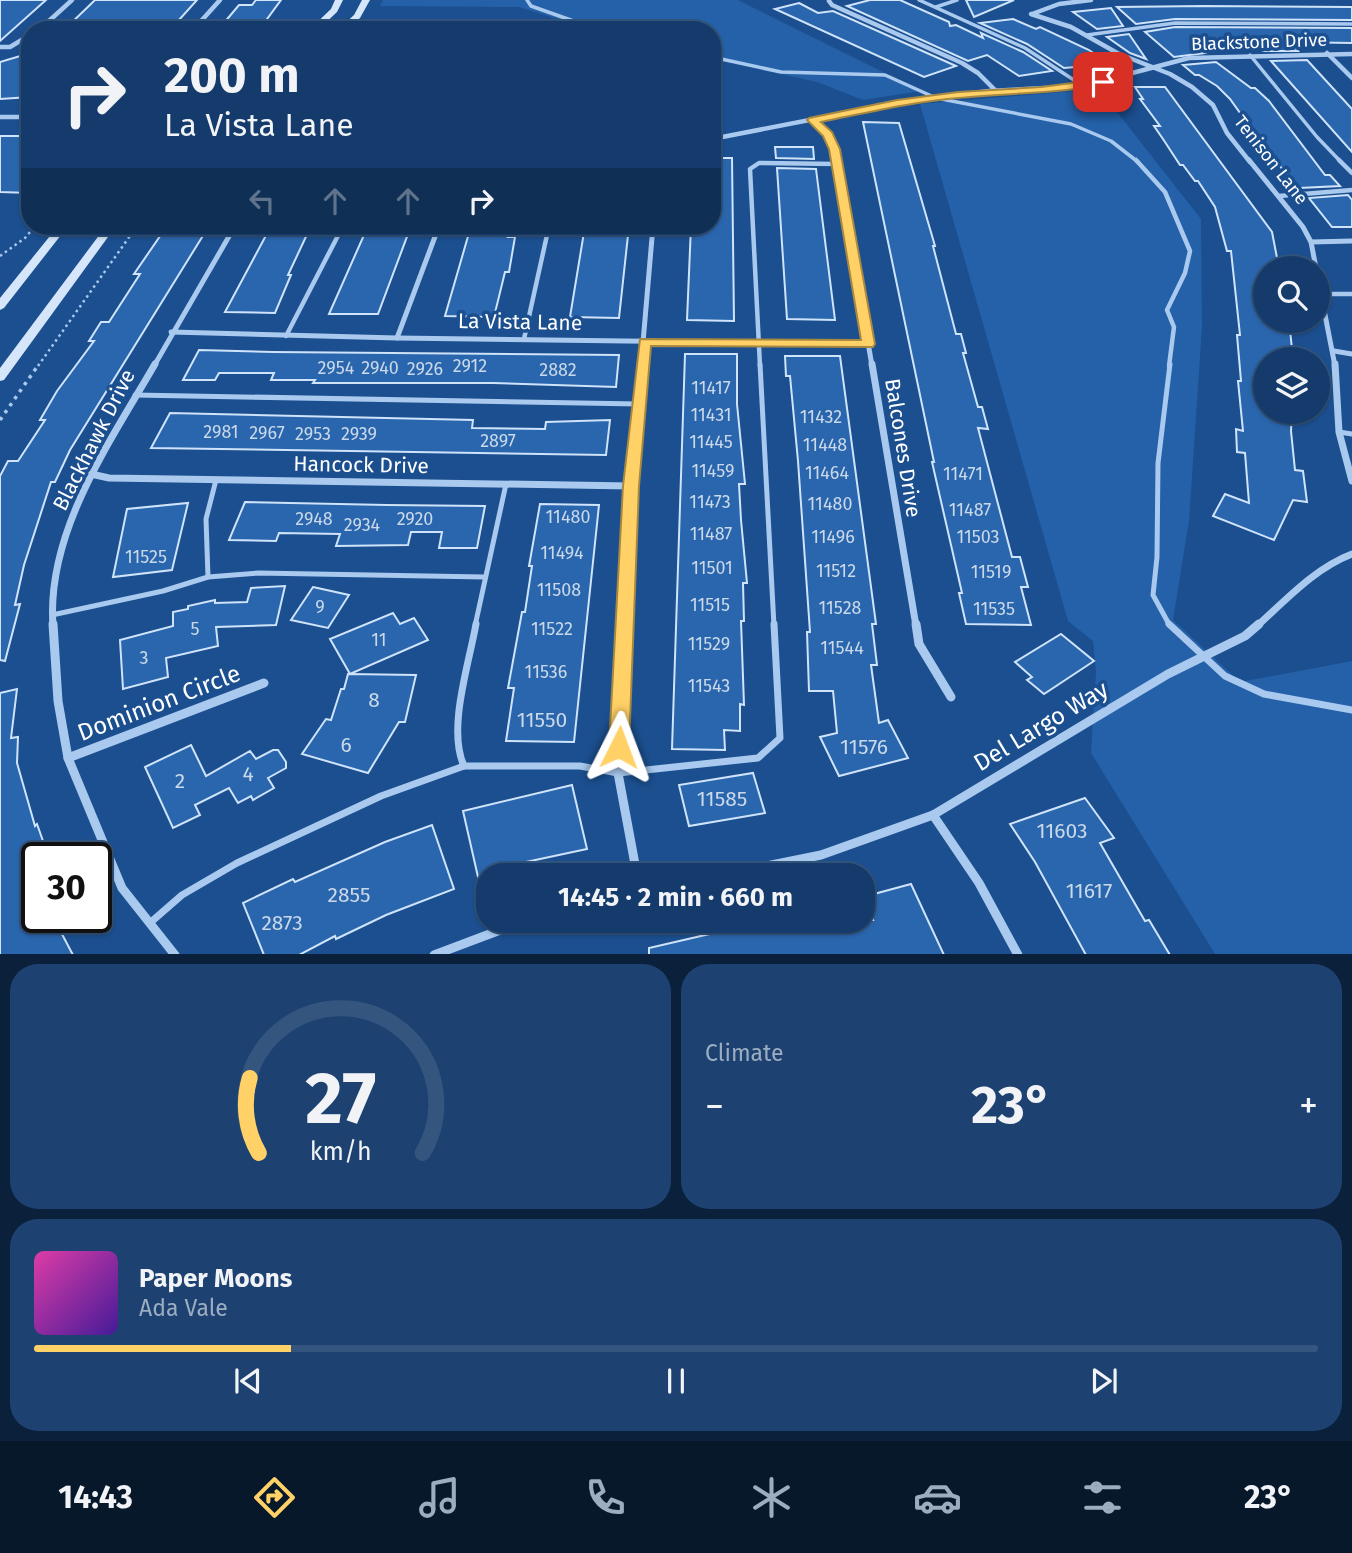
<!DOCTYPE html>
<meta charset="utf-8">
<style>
body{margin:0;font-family:"Fira Sans",sans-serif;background:#1d4271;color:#f1f3f6;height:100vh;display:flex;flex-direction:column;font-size:26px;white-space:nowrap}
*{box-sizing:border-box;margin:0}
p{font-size:23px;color:#9dadc1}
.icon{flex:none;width:38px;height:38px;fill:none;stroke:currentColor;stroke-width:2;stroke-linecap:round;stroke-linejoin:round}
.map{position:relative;height:954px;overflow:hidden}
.drawer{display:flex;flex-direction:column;gap:10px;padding:10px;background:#0b203b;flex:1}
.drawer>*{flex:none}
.banner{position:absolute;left:21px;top:21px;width:700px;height:214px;border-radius:28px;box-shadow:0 2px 5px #0004,0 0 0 2px #33557e;background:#143b6b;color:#f1f3f6;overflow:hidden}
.tools{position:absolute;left:1253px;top:256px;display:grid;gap:14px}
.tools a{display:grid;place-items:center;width:77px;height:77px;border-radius:50%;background:#143b6b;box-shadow:0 2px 5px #0004,0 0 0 2px #33557e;font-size:35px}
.speed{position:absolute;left:21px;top:842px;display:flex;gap:14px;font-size:35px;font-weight:700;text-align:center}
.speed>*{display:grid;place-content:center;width:91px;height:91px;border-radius:50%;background:#143b6b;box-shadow:0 2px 5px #0004,0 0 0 2px #33557e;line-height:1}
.speed .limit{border:4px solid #111;border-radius:10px;background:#fff;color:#111}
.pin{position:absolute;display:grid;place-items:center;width:60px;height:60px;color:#fff;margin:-30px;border-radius:14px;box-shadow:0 4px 10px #0006}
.me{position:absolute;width:77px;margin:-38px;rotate:3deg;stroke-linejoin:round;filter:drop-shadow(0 0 5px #0008)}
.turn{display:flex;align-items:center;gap:24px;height:147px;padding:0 28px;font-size:32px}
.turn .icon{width:91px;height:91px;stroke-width:2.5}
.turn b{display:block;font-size:49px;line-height:60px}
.lanes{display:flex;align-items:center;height:66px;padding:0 28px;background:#0003;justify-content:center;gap:35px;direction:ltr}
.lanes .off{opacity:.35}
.big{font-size:52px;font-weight:700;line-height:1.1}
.drawer .card{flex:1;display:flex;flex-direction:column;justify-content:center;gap:10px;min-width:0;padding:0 24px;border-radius:28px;background:#1d4271}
.drawer .dial{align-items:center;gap:0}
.dial svg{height:182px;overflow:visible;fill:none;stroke:#33557e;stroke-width:7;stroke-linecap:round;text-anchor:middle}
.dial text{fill:#f1f3f6;stroke:none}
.song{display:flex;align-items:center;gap:21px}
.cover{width:84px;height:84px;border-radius:10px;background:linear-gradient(135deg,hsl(320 70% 55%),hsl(260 70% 35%))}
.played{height:7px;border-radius:4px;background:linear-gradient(90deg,#ffd166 20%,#33557e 20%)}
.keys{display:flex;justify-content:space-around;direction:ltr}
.heat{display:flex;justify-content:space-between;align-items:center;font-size:38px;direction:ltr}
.drawer .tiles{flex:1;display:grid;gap:10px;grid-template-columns:1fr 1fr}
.card:last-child{grid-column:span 2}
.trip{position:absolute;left:476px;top:863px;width:399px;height:70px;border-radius:28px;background:#143b6b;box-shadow:0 2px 5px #0004,0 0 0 2px #33557e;font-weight:700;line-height:70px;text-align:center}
.menu{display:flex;height:112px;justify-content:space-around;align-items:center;background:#08182b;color:#9dadc1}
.menu .icon{width:49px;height:49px}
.menu .current{color:#ffd166}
.menu b{font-size:32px;color:#f1f3f6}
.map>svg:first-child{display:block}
</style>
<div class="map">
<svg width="1352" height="955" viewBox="0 0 1352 955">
<rect width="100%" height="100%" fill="#1b4f8f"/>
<g fill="#2461a8">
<path d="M383 0H738L921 91 863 100 817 82 712 59V30H593L519 7 380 6Z"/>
<path d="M1099 89 1201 219 1202 327 1189 521 1173 620 1240 682 1352 661V954H1215L1091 753 1096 672 1093 641 1068 621 920 104Z"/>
</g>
<g fill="#2a66ad" stroke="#cfe3fa" stroke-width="2">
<path d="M0 0H46L0 41Z"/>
<path d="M95 0H197L170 30 66 28Z"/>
<path d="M256 0H281L259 30H231L235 24H223L239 5H252Z"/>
<path d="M870 0H900L949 22 950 26 956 25 983 38 981 33 1023 52 1052 71 1019 76 987 55 968 61 847 6Z"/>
<path d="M966 0H1014L974 17Z"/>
<path d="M799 3 818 13 833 11 956 66 924 77 775 9Z"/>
<path d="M1204 6 1352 7V20L1175 19 1136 24 1117 7Z"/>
<path d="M1111 8 1123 26 1097 29 1073 12Z"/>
<path d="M1013 19 1036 29 1040 27 1089 50 1110 64 1064 68 1027 44 980 23Z"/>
<path d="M1175 27 1352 28V43L1290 42 1298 51H1263L1256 43H1193L1205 53 1174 57 1145 32Z"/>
<path d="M1129 34 1146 59 1130 53 1107 37Z"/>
<path d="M30 53V97L0 99V62Z"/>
<path d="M1307 60 1352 109V152L1271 61Z"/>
<path d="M1216 62 1251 88H1255L1269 101 1325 175H1330L1340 186 1299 188 1270 155 1230 99 1217 86 1199 75H1195L1183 65Z"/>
<path d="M1135 87H1165L1272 232 1279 268H1265V320H1289L1293 359H1265V411L1292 415 1291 431 1295 470 1303 471 1307 502 1293 500 1274 540 1213 516 1225 494 1249 503 1245 453 1237 452 1236 429 1243 431 1238 381H1241L1237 335H1240L1231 251H1227L1215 207 1198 181H1195L1183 165H1180L1163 139 1154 126H1160L1140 99H1143Z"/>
<path d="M863 122 899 123 935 246H933L956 334H961L966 353H963L978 407H982L988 429 978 428 1012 557H1020L1028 587H1021L1031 625 966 624 959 593H962L932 462H934Z"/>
<path d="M0 136H30V193L0 192Z"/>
<path d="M775 147H813L814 159 776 158Z"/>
<path d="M712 158H732L734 321 687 320 691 226H712Z"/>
<path d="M777 168 816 169 835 320 787 319Z"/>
<path d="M1348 195 1352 200V227H1332L1309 198Z"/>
<path d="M167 226H209L70 450 55 482H51L24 565 15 605 20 604 5 661 0 660V476L8 461H18L45 420H40L57 391 94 341H89L101 322H109L140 274H134Z"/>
<path d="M271 226H311L288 275H291L275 313 225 312Z"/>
<path d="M368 226H411L378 314H329Z"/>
<path d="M471 226H514L508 237H515L509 272H505L494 317 445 316Z"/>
<path d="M585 226H629L619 318 570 317Z"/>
<path d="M199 350 273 352 619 355 616 387 493 383H313L315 380H271L274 373H219L215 380H183Z"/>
<path d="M685 354H737V404L745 484H739L741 520 747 583H743L744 621H741L744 705 740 704V731L724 730 725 750 672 749Z"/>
<path d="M785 356H840L876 624H872L877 665H871L879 723 888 720 908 758 839 776 820 737 837 733 833 691H809L807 632H810L798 461 790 376H786Z"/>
<path d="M170 413 473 420 472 428 545 429 546 422 610 420 606 455 151 448Z"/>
<path d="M245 502 387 505 485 506 477 548H439L442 532H411L408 545 336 546 340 534 279 533 276 541 229 540Z"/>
<path d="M188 503 172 570 113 577 127 509Z"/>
<path d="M540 504 599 505 574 742 506 741 514 688H508L522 612H525L532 566H529Z"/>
<path d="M285 586 276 625 216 627 218 646 166 658 168 677 123 689 120 640 173 626V612L188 609V606L215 600V603L247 602 251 588Z"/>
<path d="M313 587 349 595 328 628 291 620Z"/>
<path d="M393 613 400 624 414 618 428 640 350 674 330 639Z"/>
<path d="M1061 634 1094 661 1044 694 1027 680 1032 677 1015 662Z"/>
<path d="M348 674 416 675 405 722H399L368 773 302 754 326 719 331 720 341 689H344Z"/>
<path d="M17 689 11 738 18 737 17 763 35 826 37 824 49 858H37V917H53L73 955H0V693Z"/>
<path d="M191 745 206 776 250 751 256 759 273 750H278L286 762V768L268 778 274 788 253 800 251 796 238 803 229 788 195 805 200 815 173 828 145 767Z"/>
<path d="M753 773 765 813 689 826 679 785Z"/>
<path d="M572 785 587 849 526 862 478 877 463 811Z"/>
<path d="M1085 798 1114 838 1100 843 1145 921 1149 920 1170 955H1086L1035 862 1010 824Z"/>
<path d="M432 825 454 889 386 915 336 939 335 936 299 955H264L243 903 293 879 295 882 385 842Z"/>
<path d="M911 884 944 955H649V948L770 920H873L863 897Z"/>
</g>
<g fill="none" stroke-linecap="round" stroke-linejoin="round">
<g stroke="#a9c9ee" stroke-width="2.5" stroke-dasharray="2.5 3.5" stroke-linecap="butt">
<path d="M0 256 25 238 35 226"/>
<path d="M38 366 137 226"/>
</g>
<path stroke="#a9c9ee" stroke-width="3.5" stroke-dasharray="3.5 5" stroke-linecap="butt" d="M0 420 39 364"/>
<g stroke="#a9c9ee" stroke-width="3.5">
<path d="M527 0 531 6 599 30"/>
<path d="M919 0 1025 48 1083 86"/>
<path d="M936 7 957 0"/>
<path d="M1087 35 1175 23 1352 24"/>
<path d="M1250 55 1317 137 1341 162"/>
<path d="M712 57 781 72 885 75 936 98 1071 124 1111 141 1138 162"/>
</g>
<g stroke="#a9c9ee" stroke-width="4.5">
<path d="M1136 160 1165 192 1190 251 1185 273 1167 310 1174 327 1169 366"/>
<path d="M1339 160 1352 173"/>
<path d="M1279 196 1352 190"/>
<path d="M1320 294H1352"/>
<path d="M286 336 343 226"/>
<path d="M524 339 549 226"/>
<path d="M760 366 750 169 759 163 837 164"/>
</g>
<g stroke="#a9c9ee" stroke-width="5">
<path d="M760 364 774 626"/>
<path d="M1170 364 1158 463 1157 557 1153 595 1170 626"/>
<path d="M135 395 639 404"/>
<path d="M1339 432 1352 434"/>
<path d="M208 577 206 519 216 480"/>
<path d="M52 615 163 591 208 577 258 573 484 577"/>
<path d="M475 626 506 484"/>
</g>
<g stroke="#a9c9ee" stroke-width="7">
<path d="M1169 624 1225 676 1264 694 1352 710"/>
<path d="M464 766C447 729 469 664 476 624"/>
<path d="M151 922 182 895 237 863 381 796 464 766H580L618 773 758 758 780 738 774 624"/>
</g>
<g stroke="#a9c9ee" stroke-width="4.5">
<path d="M829 1 832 5 962 63 978 73 996 91"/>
<path d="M1031 14 1071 27 1119 54 1170 74 1192 87 1213 105 1227 133 1250 162"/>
<path d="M1032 14 1059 4 1091 0"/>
<path d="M39 30 72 0"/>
<path d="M193 30 220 0"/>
<path d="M0 47H10L30 35"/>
<path d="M1327 53 1352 78"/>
<path d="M0 117H30"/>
<path d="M813 120 828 134 837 162"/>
<path d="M712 139 897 103 989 91 1083 86 1189 58 1352 54"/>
</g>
<g stroke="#a9c9ee" stroke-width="5">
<path d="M837 160 872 366"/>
<path d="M1249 160 1303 227 1311 242 1316 268"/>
<path d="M1311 242 1352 241"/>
<path d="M1318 279 1335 366"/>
<path d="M171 332 397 338 868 344"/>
<path d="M397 338 439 226"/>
<path d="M1334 351 1352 354"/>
<path d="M154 366 235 226"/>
<path d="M641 366 653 226"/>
</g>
<g stroke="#a9c9ee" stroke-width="7">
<path d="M872 364 916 626"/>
<path d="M1335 364 1339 432 1352 481"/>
<path d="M91 474 109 478 631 486"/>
<path d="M53 626C46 532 110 442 155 364"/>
<path d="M625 626 631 486 641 364"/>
<path d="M1257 626C1286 600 1315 568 1352 554"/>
</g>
<g stroke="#a9c9ee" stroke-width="9">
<path d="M53 624 58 701 68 758 122 888 175 955"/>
<path d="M625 624 618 773 637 875"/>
<path d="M916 624 919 644 951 697"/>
<path d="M68 758 264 683"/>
<path d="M933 815 979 883 1018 955"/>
<path d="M722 875 821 855 933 815 1168 674 1245 636 1259 624"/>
<path d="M434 955 527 920"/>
</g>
<g fill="#d6e6fa" fill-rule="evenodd">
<path d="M335 0H343L337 12 318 30H309L331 9Z"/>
<path d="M362 0H370L360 18 347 30H338L354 15Z"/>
<path d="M58 226H68L4 308 0 310V298Z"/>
<path d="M106 226H116L4 380 0 381V368Z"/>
</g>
</g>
<path fill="#ffd166" stroke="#a68842" stroke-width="2" d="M1103 79 1108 82 1107 84C1057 94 1007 93 958 98 911 102 866 113 821 122L832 132 840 149 875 344 873 347 651 346 639 486 629 747 626 753 619 755 612 753 609 747 623 486 640 339 861 340 829 149 823 136 807 120 809 118 897 100 958 92 1041 87Z"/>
<g text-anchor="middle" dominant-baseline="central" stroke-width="7" stroke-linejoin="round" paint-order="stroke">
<g font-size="18" fill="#fff" stroke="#1b4f8f">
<text transform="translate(1259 42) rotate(-2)">Blackstone Drive</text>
<text transform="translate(1271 160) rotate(52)">Tenison Lane</text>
</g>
<g font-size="18" fill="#cad9ea">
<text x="470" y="366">2912</text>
<text x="336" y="368">2954</text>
<text x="380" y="368">2940</text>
<text x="425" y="369">2926</text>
<text x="558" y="370">2882</text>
<text x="711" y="388">11417</text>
<text x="711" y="415">11431</text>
<text x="821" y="417">11432</text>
<text x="221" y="432">2981</text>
<text x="267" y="433">2967</text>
<text x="313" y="434">2953</text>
<text x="359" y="434">2939</text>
<text x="498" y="441">2897</text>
<text x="711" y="442">11445</text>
<text x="825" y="445">11448</text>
<text x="713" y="471">11459</text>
<text x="827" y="473">11464</text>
<text x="963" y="474">11471</text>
<text x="710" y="502">11473</text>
<text x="830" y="504">11480</text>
<text x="970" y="510">11487</text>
<text x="568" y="517">11480</text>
<text x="314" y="519">2948</text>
<text x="415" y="519">2920</text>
<text x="362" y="525">2934</text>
<text x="711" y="534">11487</text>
<text x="833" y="537">11496</text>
<text x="978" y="537">11503</text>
<text x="562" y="553">11494</text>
<text x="146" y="557">11525</text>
<text x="712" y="568">11501</text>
<text x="836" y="571">11512</text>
<text x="991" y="572">11519</text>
<text x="559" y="590">11508</text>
<text x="710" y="605">11515</text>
<text x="320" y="607">9</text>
<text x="840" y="608">11528</text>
<text x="994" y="609">11535</text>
<text x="195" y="629">5</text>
<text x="552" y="629">11522</text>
<text x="379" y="640">11</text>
<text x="709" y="644">11529</text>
<text x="842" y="648">11544</text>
<text x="144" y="658">3</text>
<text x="546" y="672">11536</text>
<text x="709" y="686">11543</text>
</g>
<g font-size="21" fill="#fff" stroke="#1b4f8f">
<text transform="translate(520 322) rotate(1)">La Vista Lane</text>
<text transform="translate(94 440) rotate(-63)">Blackhawk Drive</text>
<text transform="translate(903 448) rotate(81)">Balcones Drive</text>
<text transform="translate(361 465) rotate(1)">Hancock Drive</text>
</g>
<g font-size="21" fill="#cad9ea">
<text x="374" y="700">8</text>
<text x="542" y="720">11550</text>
<text x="346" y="745">6</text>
<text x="864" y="747">11576</text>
<text x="248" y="774">4</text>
<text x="180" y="781">2</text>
<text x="722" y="799">11585</text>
<text x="1062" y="831">11603</text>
<text x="1089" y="891">11617</text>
<text x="349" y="895">2855</text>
<text x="282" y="923">2873</text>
</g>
<g font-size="24" fill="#fff" stroke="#1b4f8f">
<text transform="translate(159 703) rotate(-21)">Dominion Circle</text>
<text transform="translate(1041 726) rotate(-31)">Del Largo Way</text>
</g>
</g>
</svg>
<div class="tools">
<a><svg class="icon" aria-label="search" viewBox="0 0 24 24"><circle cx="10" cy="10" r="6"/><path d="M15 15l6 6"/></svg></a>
<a><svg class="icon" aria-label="layers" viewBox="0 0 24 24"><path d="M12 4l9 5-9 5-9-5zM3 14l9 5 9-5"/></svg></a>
</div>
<div class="speed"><div class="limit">30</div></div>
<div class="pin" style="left:1103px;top:82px;background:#d93025"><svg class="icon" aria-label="arrive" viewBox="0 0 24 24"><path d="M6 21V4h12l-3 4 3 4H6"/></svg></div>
<svg class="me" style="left:619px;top:747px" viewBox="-20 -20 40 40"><path d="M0-17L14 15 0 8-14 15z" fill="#ffd166" stroke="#fff" stroke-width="4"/></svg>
<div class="trip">14:45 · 2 min · 660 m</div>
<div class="banner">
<div class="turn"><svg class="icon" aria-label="right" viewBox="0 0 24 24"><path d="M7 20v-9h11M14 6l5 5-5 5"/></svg><div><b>200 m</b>La Vista Lane</div></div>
<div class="lanes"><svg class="icon off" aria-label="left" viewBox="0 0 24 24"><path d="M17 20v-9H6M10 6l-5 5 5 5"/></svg><svg class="icon off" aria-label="ahead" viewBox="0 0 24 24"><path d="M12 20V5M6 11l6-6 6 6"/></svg><svg class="icon off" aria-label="ahead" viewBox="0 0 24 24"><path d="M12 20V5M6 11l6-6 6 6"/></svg><svg class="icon" aria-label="right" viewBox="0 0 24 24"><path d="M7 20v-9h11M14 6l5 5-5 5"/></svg></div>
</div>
</div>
<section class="drawer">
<div class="tiles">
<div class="card dial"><svg viewBox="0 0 100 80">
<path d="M14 69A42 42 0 1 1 86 69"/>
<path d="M14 69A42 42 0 0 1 10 36" stroke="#ffd166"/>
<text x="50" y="56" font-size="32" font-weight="700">27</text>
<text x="50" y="72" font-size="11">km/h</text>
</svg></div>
<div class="card"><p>Climate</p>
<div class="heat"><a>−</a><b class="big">23°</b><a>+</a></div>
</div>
<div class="card">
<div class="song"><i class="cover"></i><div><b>Paper Moons</b><p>Ada Vale</p></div></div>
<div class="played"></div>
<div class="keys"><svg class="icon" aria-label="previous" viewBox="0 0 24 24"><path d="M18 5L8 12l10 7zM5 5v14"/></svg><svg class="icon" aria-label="pause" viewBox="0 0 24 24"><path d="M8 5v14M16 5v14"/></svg><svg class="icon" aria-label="next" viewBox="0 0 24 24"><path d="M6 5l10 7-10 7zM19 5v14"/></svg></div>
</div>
</div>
</section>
<nav class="menu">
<b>14:43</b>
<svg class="icon current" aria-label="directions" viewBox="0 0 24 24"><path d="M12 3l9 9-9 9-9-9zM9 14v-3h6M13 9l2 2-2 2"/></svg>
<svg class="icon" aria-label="music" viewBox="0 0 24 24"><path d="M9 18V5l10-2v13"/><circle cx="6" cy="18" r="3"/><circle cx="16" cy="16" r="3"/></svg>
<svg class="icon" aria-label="phone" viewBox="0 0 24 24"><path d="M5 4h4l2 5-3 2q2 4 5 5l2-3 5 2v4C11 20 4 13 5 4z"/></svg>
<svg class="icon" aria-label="climate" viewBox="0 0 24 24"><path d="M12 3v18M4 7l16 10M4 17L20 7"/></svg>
<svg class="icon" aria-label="car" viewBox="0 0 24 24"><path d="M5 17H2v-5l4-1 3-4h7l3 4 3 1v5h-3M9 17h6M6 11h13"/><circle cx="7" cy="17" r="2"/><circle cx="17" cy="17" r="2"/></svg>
<svg class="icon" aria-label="filters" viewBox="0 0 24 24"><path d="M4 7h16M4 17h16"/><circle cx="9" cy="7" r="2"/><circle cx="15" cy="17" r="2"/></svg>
<b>23°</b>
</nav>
